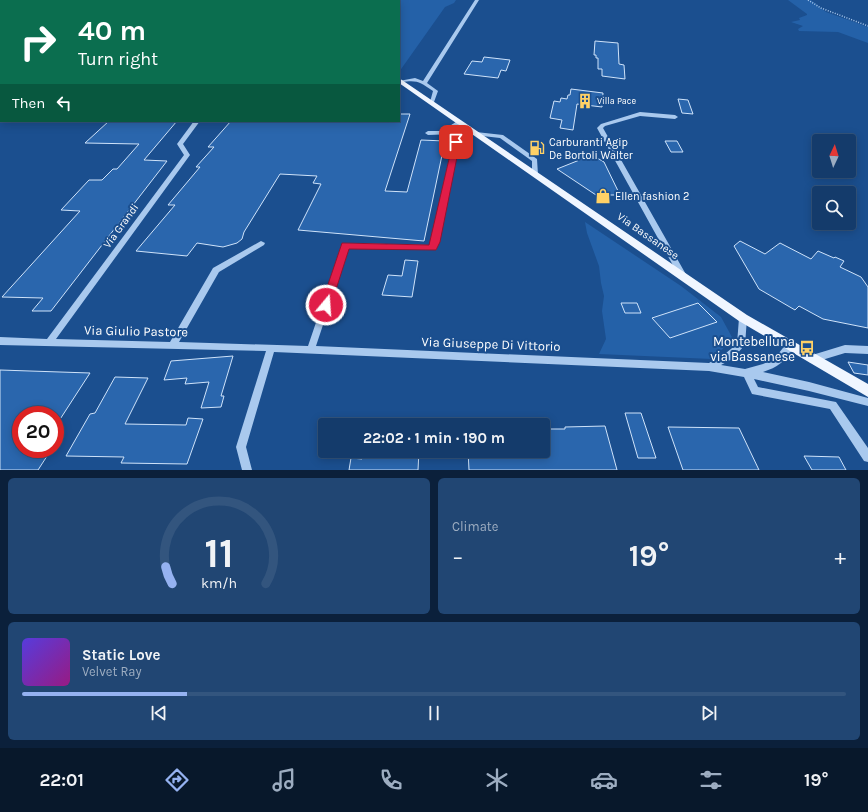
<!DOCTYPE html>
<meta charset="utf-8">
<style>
body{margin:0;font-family:Karla,sans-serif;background:#214673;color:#f1f3f6;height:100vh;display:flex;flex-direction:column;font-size:15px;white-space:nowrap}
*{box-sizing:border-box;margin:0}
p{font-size:13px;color:#9dadc1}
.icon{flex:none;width:22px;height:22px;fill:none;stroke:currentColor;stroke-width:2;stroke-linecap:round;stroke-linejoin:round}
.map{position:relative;height:470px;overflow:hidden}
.sheet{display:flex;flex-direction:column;gap:8px;padding:8px;background:#0b203b;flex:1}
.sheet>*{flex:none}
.banner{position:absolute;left:0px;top:0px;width:400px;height:122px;box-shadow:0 2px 10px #0003,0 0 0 1px #33557e;background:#0b6e4f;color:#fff;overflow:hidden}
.needle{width:26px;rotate:4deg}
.controls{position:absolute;left:812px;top:134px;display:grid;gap:8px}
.controls a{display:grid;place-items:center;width:44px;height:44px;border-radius:4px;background:#143b6b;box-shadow:0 2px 10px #0003,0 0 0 1px #33557e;font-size:20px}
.speed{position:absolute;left:12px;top:406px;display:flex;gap:8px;font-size:20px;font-weight:700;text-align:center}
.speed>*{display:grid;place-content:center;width:52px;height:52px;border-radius:50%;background:#143b6b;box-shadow:0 2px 10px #0003,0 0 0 1px #33557e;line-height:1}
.speed .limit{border:6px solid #d22;background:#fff;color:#111}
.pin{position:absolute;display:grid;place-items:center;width:34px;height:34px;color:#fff;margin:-17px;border-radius:8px;box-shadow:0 2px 6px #0006}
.me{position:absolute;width:44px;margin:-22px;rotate:18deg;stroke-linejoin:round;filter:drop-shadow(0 0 3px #0008)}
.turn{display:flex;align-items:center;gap:14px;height:84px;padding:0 12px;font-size:18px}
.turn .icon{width:52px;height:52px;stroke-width:2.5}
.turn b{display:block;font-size:28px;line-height:34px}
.then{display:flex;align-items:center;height:38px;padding:0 12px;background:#0003;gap:8px;font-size:15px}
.big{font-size:30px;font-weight:700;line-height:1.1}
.sheet .widget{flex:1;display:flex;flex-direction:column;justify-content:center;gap:6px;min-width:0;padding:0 14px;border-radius:6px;background:#214673}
.sheet .dial{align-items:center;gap:0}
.dial svg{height:104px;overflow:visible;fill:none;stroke:#33557e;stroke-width:7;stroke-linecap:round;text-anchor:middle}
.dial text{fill:#f1f3f6;stroke:none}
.song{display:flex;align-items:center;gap:12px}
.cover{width:48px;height:48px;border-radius:6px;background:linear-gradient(135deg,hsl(250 70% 55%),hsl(310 70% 35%))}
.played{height:4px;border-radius:2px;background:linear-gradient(90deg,#95b2f1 20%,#33557e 20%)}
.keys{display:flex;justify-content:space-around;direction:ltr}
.heat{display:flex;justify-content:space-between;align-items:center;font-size:22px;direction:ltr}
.sheet .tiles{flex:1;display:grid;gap:8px;grid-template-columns:1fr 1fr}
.widget:last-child{grid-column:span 2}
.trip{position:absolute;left:318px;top:418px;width:232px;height:40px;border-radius:4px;background:#143b6b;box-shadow:0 2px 10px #0003,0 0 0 1px #33557e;font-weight:700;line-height:40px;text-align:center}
.tab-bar{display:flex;height:64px;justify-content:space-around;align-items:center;background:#08182b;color:#9dadc1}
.tab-bar .icon{width:28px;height:28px}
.tab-bar .current{color:#95b2f1}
.tab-bar b{font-size:18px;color:#f1f3f6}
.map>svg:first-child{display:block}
</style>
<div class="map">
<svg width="868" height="470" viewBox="0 0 868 470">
<rect width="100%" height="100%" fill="#1b4f8f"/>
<g fill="#2461a8">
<path d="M248 0H456L454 3 445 7 399 72V1H243Z"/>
<path d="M788 0H811L826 12 868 27V43L838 32 799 31 798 29 803 26 791 22 800 20 799 18 807 15V14Z"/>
<path d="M585 222 681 286 721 317 733 339 712 359 599 354 606 339 602 311 604 296 601 283 599 266 587 233Z"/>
</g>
<g fill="#2a66ad" stroke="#cfe3fa">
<path d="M595 41 618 43 619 64 624 65 625 79 602 76V69H598V58H596V55H594Z"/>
<path d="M484 57 510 60 506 71 501 70 498 78 464 74 472 61 482 62Z"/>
<path d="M571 89 603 93 602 107 577 104 573 130 560 128 562 120 550 118 554 101 560 102 561 98 567 99 568 95H570Z"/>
<path d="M678 99 688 100 693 114 682 113Z"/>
<path d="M399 114H410L385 191 407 192 421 140 445 141 424 241 298 230 321 184 313 183 317 176 280 174 244 232 242 239 237 243 223 247 197 243 187 256 136 251 175 205H168L200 167H196L214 147H208L231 121H399Z"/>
<path d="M109 121H177L144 160 167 161 51 311H32L43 298 2 297 80 211 61 210 89 180H102L113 169H117L139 144 85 143Z"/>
<path d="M665 141H677L683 152H671Z"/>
<path d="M592 155 604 162 620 195H596L557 169Z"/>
<path d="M740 241 765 254 780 243 811 259 818 251 834 258 835 257 844 261 840 267 861 277 868 287V328L823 319 799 306 795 310 759 289 734 246Z"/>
<path d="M405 260 418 261 412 297 382 295 388 275 402 276Z"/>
<path d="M621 303H637L641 313H625Z"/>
<path d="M698 303 717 322 670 338 652 318Z"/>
<path d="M233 356 221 396H224L221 407 201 408 209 382 185 384 187 378 164 380 171 361Z"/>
<path d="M848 362 868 365V375L854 373Z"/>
<path d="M0 370 90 373 55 427V415H21V449H41L38 453H49L38 470H0Z"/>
<path d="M115 377 148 378 125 424 186 425 188 418 203 419 187 464 121 463 124 457 66 456 90 414 95 413Z"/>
<path d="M625 413H641L656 458H638Z"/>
<path d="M605 426 617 470H469L468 451H543V429H565V427Z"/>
<path d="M668 427 739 428 759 470H683Z"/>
<path d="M378 451H419L418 470H349L351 458 362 459V455L377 456Z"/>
<path d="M804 456 839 457 846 470H812Z"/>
</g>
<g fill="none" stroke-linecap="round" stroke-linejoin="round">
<path stroke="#a9c9ee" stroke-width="1.5" stroke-dasharray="1 1.5" stroke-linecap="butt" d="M808 0 821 8 868 26"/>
<g fill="#a9c9ee" fill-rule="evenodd">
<path d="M475 0H479L427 83 438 91 434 102 430 103V102L433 91C419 82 419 80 401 82L399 81 415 78 423 81Z"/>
<path d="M0 10H1L0 13Z"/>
<path d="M640 112 675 115 678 117 675 119 640 116 605 126 603 128 688 278 687 280H681L680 278 597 128 601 124Z"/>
<path d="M459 120 462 122 461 123 454 128 461 132 439 242 436 250 349 247 316 346 709 363 726 353 737 344 739 318 740 316 743 315 746 316 747 318 745 345 732 359 721 365 745 369 763 364 774 359 787 343 790 342 793 343 794 346 793 349C784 362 778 367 763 372L809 382 868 398V406L809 391 754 379 758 387 836 402 868 448V462L864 461 830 409 752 394 744 377 709 371 274 352 246 447 252 470H242L236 447 266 351 0 345V337L47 339 184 155 177 144 194 121H200L183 144 190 155 56 339 170 342 213 268 261 241 265 243 264 245 219 272 179 342 308 346 343 243 430 245 455 134 428 135 425 133 428 131H451L448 129V127Z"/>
<path d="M476 132 503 135 537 159 538 175 537 176H533L532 175V161L500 138 474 135 473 134Z"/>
<path d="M845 345 868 346V354L845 353 812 363 809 362 808 359 809 356Z"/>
</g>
<g fill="#f0f6ff" fill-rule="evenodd">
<rect x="140" y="0" width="9" height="1"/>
<path d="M399 78 747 315 868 384V397L739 321 399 83Z"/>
</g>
</g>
<path fill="#e11d48" stroke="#92132f" d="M456 140 460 142 440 242 436 250 349 249 331 305 330 308H322L321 305 342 243 429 245 453 142Z"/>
<defs>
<g id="building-bare" transform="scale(1.2)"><path d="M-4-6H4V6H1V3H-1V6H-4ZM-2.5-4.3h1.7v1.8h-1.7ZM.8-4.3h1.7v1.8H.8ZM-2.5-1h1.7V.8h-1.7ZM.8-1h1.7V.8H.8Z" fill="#ffd166" stroke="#1b4f8f" stroke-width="2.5" paint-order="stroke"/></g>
<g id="fuel-bare" transform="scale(1.2)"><path d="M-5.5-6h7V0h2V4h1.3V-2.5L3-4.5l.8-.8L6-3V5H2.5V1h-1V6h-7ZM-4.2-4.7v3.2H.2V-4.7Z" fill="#ffd166" stroke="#1b4f8f" stroke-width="2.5" paint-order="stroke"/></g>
<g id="shop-bare" transform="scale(1.2)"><path d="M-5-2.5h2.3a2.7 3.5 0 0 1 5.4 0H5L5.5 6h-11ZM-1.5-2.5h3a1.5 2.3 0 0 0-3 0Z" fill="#ffd166" stroke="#1b4f8f" stroke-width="2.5" paint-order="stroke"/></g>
<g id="bus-bare" transform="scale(1.2)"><path d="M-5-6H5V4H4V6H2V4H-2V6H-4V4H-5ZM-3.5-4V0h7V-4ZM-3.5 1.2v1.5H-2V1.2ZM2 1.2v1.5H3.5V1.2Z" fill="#ffd166" stroke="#1b4f8f" stroke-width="2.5" paint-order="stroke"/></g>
</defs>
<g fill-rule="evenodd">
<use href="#building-bare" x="585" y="101"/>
<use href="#fuel-bare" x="537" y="148"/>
<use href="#shop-bare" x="603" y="196"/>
<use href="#bus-bare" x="807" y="348"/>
</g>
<g text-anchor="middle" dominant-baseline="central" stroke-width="4" stroke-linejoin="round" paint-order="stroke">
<g font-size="9" fill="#fff" stroke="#1b4f8f" text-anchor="start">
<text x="597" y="101">Villa Pace</text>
</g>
<g font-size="11" fill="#fff" stroke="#1b4f8f" text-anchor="start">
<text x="549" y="142">Carburanti Agip<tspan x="549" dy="13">De Bortoli Walter</tspan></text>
<text x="615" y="196">Ellen fashion 2</text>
</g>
<g font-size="11" fill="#fff" stroke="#1b4f8f">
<text transform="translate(121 226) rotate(-54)">Via Grandi</text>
<text transform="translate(648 236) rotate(35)">Via Bassanese</text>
</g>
<g font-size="13" fill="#fff" stroke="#1b4f8f">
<text transform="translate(136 331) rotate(1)">Via Giulio Pastore</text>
<text transform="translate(491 344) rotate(2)">Via Giuseppe Di Vittorio</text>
</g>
<g font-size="13" fill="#fff" stroke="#1b4f8f" text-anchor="end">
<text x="795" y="341">Montebelluna<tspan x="795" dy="15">via Bassanese</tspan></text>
</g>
</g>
</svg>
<div class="controls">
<a><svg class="needle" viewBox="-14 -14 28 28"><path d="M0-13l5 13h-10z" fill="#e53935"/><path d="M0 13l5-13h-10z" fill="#9dadc1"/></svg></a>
<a><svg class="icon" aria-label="search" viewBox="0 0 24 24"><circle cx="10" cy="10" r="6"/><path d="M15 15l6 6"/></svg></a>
</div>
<div class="speed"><div class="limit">20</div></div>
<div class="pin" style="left:456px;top:142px;background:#d93025"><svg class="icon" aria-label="arrive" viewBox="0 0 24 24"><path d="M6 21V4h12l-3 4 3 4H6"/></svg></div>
<svg class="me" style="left:326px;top:305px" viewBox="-20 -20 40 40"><circle r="17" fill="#e11d48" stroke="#fff" stroke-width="3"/><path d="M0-11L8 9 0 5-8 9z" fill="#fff"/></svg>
<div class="trip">22:02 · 1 min · 190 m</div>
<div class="banner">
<div class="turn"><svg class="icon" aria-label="right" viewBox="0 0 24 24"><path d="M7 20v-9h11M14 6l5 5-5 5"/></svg><div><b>40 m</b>Turn right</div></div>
<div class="then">Then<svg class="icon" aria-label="left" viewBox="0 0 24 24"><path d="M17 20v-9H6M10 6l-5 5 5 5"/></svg></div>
</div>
</div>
<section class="sheet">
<div class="tiles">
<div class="widget dial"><svg viewBox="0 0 100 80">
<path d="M14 69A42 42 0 1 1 86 69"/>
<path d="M14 69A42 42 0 0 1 9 56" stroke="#95b2f1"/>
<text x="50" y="56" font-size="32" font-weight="700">11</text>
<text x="50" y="72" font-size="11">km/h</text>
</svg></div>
<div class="widget"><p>Climate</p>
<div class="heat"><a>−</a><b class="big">19°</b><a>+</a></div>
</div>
<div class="widget">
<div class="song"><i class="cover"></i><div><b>Static Love</b><p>Velvet Ray</p></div></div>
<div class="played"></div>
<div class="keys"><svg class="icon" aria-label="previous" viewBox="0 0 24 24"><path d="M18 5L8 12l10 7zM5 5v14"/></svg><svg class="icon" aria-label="pause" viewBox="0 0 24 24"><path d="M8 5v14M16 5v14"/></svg><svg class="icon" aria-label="next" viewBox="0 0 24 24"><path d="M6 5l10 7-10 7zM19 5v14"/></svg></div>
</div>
</div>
</section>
<nav class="tab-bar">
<b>22:01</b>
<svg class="icon current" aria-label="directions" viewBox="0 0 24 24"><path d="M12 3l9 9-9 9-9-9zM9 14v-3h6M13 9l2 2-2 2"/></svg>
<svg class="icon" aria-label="music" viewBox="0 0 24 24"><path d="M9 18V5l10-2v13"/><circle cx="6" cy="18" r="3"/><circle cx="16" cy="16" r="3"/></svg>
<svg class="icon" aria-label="phone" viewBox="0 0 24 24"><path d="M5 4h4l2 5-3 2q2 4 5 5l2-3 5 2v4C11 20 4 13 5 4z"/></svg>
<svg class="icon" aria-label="climate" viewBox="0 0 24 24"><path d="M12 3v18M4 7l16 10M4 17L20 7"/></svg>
<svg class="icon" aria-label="car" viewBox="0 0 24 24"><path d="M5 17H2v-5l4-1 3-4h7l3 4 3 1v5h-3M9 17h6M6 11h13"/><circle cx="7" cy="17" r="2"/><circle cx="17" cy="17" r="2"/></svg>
<svg class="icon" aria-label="filters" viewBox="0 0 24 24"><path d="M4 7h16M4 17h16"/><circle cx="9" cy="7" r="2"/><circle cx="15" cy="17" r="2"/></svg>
<b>19°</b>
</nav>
